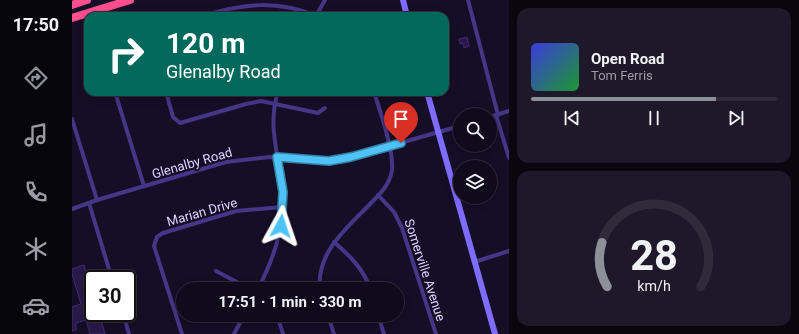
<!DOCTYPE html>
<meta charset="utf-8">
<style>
body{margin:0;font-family:Roboto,sans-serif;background:#1e182a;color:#f1f3f6;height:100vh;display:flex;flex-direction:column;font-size:15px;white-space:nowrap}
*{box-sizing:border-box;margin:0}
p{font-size:13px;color:#9c9aa4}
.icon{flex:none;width:22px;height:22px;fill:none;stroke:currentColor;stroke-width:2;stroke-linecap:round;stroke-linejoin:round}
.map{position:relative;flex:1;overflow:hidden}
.sheet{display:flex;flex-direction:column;gap:8px;padding:8px;background:#090610;width:290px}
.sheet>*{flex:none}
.top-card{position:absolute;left:12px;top:12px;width:365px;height:84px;border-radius:12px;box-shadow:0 2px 10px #0003,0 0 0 1px #302b3b;background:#00695c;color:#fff;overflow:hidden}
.controls{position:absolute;left:381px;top:108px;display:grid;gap:8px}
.controls a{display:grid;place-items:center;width:44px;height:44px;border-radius:50%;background:#100a1d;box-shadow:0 2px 10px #0003,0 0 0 1px #302b3b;font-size:20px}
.speed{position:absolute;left:12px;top:270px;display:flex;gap:8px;font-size:20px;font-weight:700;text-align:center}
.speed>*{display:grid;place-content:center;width:52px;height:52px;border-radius:50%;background:#100a1d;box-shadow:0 2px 10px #0003,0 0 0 1px #302b3b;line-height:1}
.speed .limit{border:2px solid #111;border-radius:6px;background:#fff;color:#111}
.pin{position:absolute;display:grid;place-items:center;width:34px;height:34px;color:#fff;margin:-41px -17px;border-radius:50% 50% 50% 0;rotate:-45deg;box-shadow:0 0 4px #0007}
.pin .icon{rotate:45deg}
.me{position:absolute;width:44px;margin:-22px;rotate:5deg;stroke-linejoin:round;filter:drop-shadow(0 0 3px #0008)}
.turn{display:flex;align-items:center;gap:14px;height:84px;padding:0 16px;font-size:18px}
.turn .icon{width:52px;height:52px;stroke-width:2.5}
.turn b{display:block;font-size:28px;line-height:34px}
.sheet .card{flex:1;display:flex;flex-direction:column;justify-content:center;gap:6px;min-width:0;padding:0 14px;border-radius:12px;background:#1e182a}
.sheet .dial{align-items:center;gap:0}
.dial svg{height:104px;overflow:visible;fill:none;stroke:#302b3b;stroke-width:7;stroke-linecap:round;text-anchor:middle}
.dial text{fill:#f1f3f6;stroke:none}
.song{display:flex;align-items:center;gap:12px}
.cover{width:48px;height:48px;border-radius:6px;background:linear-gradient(135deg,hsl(240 70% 55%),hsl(130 70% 35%))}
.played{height:4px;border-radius:2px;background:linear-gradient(90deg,#8c9099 75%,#302b3b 75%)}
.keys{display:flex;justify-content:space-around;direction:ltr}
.trip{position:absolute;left:104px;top:282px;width:228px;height:40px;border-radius:20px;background:#100a1d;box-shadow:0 2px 10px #0003,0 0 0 1px #302b3b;font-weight:700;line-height:40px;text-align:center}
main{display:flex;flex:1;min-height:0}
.dock{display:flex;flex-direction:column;width:72px;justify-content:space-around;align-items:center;background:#06040c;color:#9c9aa4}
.dock .icon{width:28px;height:28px}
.dock .current{color:#8c9099}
.dock b{font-size:18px;color:#f1f3f6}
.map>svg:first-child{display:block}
</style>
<main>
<nav class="dock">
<b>17:50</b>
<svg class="icon current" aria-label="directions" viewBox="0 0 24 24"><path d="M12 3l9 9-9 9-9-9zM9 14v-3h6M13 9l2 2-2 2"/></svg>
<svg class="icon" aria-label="music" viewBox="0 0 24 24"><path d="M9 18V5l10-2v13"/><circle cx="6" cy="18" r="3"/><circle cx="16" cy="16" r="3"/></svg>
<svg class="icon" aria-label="phone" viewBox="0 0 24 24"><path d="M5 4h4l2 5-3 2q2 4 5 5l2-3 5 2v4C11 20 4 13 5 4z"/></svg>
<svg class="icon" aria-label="climate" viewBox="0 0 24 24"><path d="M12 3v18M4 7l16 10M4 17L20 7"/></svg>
<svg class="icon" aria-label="car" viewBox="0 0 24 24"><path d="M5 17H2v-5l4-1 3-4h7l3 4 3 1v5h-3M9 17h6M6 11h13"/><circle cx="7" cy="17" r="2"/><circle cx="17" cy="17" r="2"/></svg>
</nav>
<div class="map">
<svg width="437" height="334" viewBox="0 0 437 334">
<rect width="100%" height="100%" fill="#150e27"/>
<g fill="#291948" stroke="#422a75">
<path d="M395 37 397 46 392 48 391 43 388 44 387 39Z"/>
<path d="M12 265 18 287H17L21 301V313H27L33 334H18L14 320 4 323V330L0 331V307L9 304 0 274V269Z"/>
</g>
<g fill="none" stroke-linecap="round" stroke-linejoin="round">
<g stroke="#443788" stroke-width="4">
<path d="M396 0 426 115"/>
<path d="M131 16C173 3 204 0 245 16"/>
<path d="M244 16 253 0"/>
<path d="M43 92 72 186"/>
<path d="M94 92 101 117 108 123 174 104 189 101 246 113 253 108"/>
<path d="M424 115 437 158"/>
<path d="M418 117 437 111"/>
<path d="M0 119 25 200"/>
<path d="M306 195 322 212 330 228 364 334"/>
<path d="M17 203 40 279"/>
<path d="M0 209 25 200 154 162 198 157 246 161 268 160 388 126"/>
<path d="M262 242C277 255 292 269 298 289"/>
<path d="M402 262 437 251"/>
<path d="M144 271 178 289"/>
<path d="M186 289C204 254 215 220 209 180 205 149 196 123 206 92"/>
<path d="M248 289C244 252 276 227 299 203 309 193 318 184 320 170 322 151 308 111 302 92"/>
<path d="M51 313 57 334"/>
<path d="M205 315 211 334"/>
<path d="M256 315 262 334"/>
<path d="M306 315 312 334"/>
<path d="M110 334 82 246 85 237 91 233 164 211 211 207"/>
<path d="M162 334 172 315"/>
</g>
<g stroke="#806bff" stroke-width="6">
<path d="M331 0 335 16"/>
<path d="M355 92 423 334"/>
</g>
<g stroke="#ff4f8e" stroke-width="8">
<path d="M0 5 15 0"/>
<path d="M0 18 58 0"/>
</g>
</g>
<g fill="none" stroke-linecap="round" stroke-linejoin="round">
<g stroke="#337fa1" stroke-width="10">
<path id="route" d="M209 226 211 192 205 157 257 161 279 157 329 143"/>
</g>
<use href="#route" stroke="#4fc3f7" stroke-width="7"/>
</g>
<g text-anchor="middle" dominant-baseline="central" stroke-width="4" stroke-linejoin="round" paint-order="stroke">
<g font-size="13" fill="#ded4ff" stroke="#150e27">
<text transform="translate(120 163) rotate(-16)">Glenalby Road</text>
<text transform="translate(130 212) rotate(-16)">Marian Drive</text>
<text transform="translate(353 270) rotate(72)">Somerville Avenue</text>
</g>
</g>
</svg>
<div class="controls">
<a><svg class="icon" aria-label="search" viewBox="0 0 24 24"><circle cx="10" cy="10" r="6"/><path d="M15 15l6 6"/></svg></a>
<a><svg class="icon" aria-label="layers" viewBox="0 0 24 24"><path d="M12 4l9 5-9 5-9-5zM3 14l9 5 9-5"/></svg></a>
</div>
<div class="speed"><div class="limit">30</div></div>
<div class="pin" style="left:329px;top:143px;background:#d93025"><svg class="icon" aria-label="arrive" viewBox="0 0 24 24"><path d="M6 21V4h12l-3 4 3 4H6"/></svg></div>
<svg class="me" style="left:209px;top:226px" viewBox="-20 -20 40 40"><path d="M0-17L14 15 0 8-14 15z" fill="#4fc3f7" stroke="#fff" stroke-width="4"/></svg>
<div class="trip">17:51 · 1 min · 330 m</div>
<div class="top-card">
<div class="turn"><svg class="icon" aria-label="right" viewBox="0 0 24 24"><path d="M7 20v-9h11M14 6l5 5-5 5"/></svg><div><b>120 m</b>Glenalby Road</div></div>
</div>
</div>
<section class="sheet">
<div class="card">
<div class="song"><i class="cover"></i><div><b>Open Road</b><p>Tom Ferris</p></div></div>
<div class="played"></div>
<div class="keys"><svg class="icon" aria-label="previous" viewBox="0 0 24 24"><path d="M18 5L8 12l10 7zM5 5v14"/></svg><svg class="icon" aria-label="pause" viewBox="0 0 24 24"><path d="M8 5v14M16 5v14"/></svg><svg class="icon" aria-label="next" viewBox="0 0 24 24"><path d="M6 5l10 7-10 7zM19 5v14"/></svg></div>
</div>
<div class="card dial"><svg viewBox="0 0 100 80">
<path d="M14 69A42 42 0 1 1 86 69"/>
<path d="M14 69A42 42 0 0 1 10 35" stroke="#8c9099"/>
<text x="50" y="56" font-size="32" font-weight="700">28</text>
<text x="50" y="72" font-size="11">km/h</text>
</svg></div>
</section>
</main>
